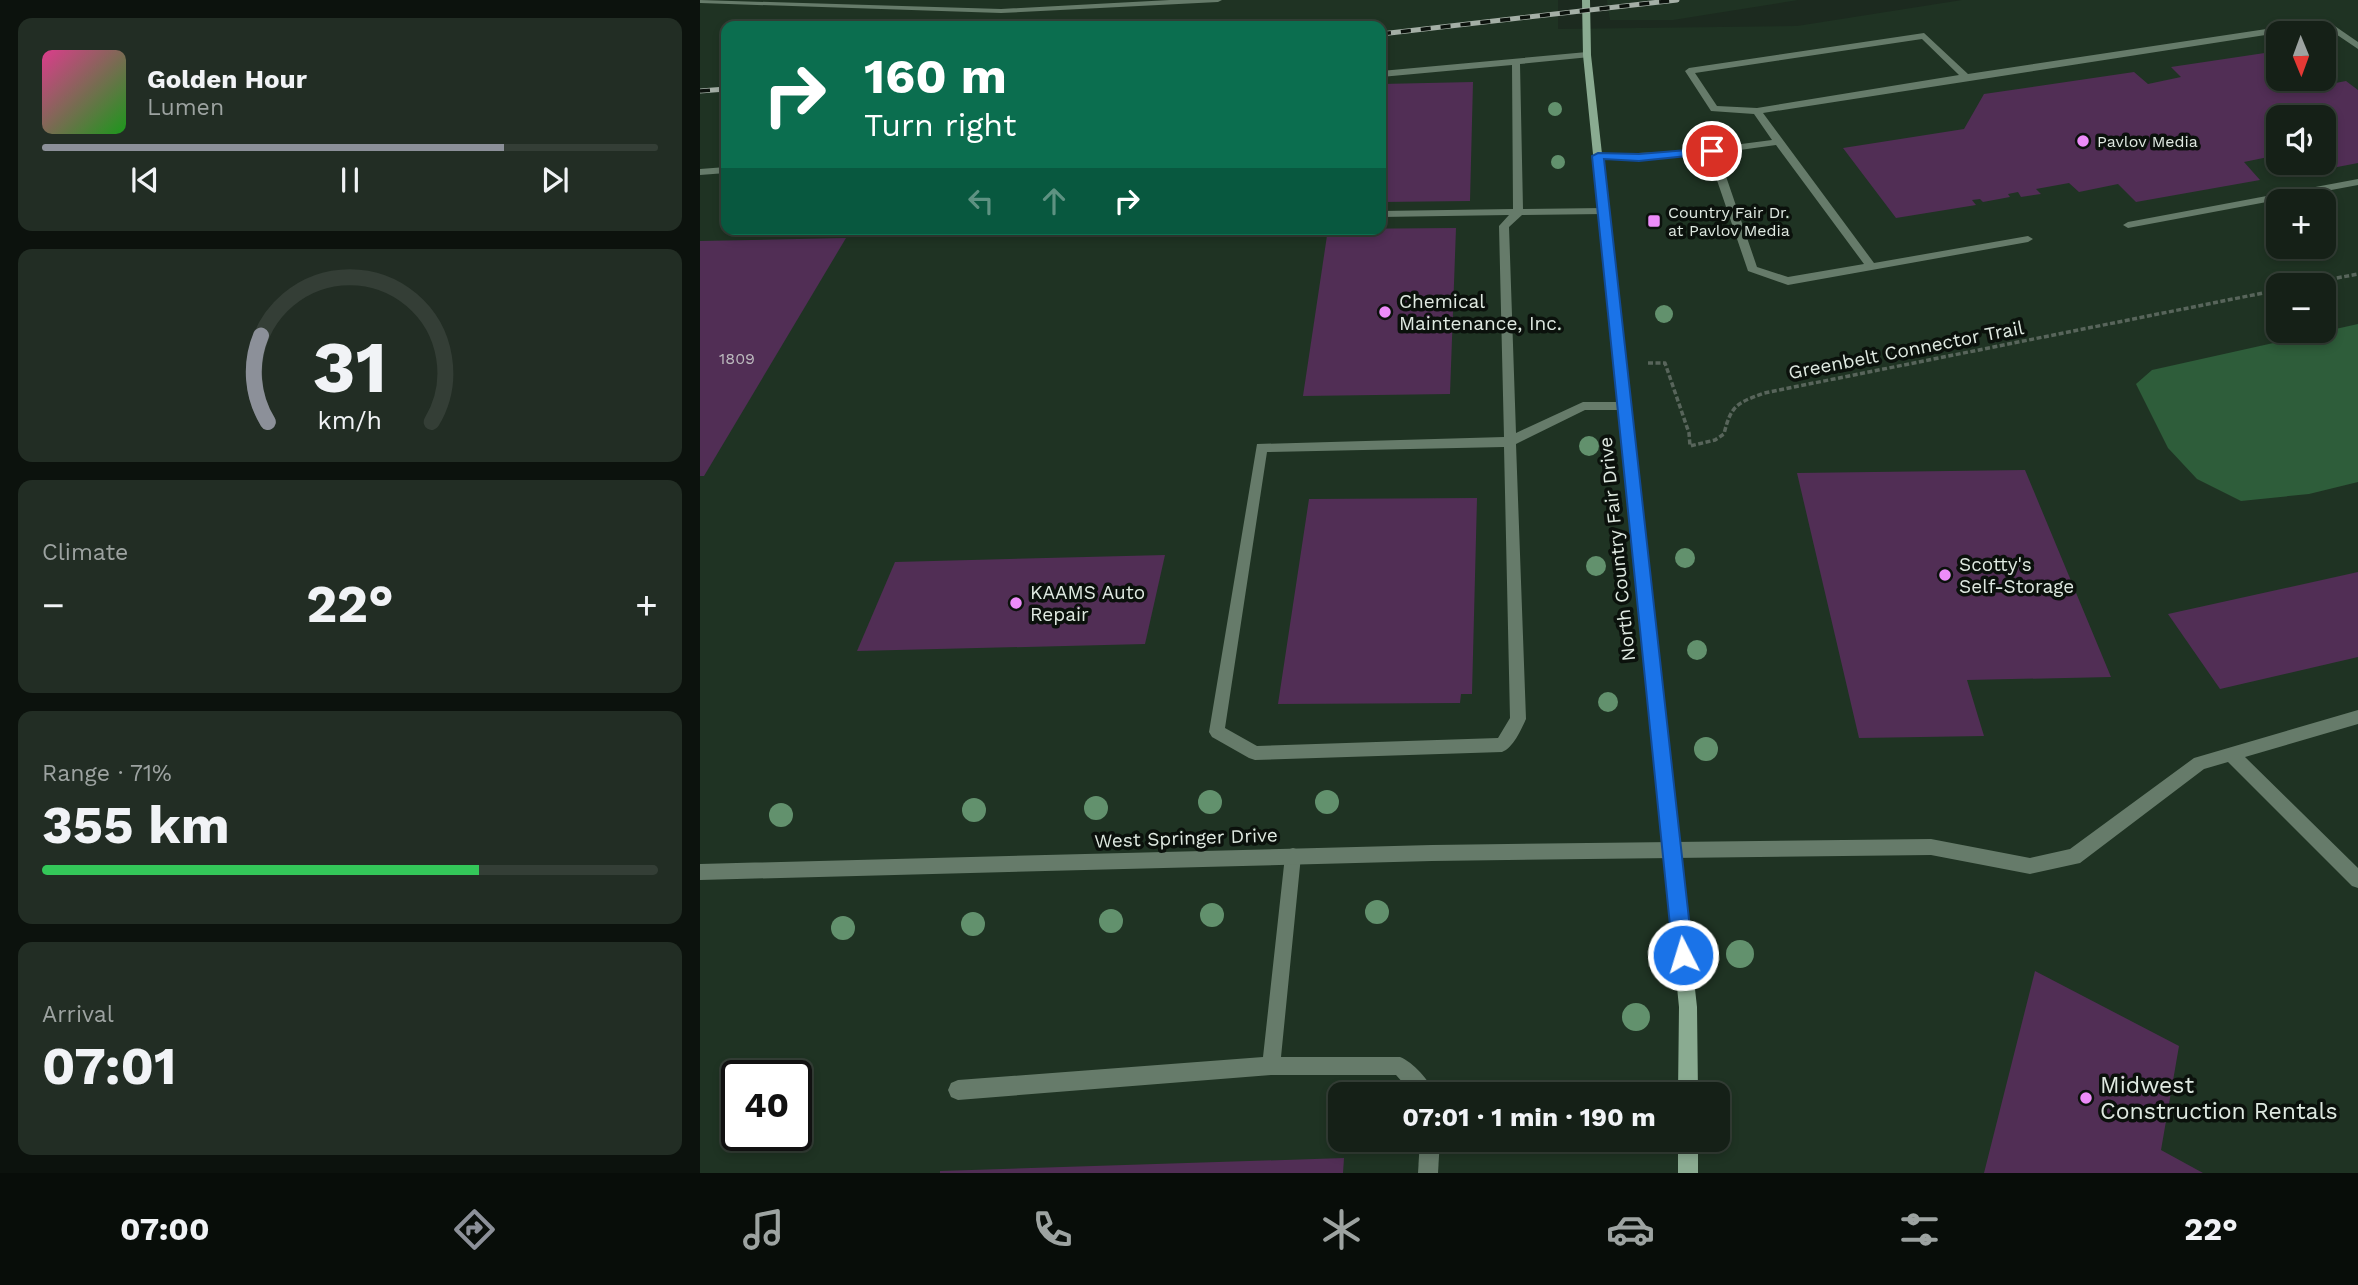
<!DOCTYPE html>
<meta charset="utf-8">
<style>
body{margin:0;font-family:"Work Sans",sans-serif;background:#222d24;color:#f1f3f6;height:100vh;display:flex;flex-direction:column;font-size:26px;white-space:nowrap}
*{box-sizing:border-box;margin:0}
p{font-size:23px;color:#9da3a1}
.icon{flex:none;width:38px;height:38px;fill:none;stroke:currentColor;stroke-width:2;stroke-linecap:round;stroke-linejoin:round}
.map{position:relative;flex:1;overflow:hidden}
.details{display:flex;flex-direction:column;gap:18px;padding:18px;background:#0c120d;width:700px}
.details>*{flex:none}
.banner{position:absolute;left:21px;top:21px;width:665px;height:214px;border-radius:14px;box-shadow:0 4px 10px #0003,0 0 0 2px #343e36;background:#0b6e4f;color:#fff;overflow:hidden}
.needle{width:46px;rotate:179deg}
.buttons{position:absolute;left:1566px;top:21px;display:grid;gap:14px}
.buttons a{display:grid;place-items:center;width:70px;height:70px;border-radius:14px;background:#152017;box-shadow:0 4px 10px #0003,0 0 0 2px #343e36;font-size:35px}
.speed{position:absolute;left:21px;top:1060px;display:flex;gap:14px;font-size:35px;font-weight:700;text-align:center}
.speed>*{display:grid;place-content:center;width:91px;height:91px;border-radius:50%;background:#152017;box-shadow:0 4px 10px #0003,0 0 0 2px #343e36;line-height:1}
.speed .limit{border:4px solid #111;border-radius:10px;background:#fff;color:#111}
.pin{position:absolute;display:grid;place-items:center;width:60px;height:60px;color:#fff;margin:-30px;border:4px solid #fff;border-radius:50%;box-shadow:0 2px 7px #0007}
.me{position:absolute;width:77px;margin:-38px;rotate:355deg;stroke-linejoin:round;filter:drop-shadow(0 0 5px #0008)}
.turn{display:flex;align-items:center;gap:24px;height:147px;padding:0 28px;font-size:32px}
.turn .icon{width:91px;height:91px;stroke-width:2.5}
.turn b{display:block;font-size:49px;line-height:60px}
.lanes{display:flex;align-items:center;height:66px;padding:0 28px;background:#0003;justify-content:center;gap:35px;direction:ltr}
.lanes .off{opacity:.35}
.big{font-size:52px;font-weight:700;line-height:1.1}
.details .tile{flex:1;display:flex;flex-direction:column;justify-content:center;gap:10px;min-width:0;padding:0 24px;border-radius:14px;background:#222d24}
.details .dial{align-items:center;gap:0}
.dial svg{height:182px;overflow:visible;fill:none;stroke:#343e36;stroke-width:7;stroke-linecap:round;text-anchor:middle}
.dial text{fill:#f1f3f6;stroke:none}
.song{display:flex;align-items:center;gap:21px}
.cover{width:84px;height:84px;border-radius:10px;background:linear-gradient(135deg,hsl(330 70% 55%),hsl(120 70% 35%))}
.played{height:7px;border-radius:4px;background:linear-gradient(90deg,#8c9099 75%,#343e36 75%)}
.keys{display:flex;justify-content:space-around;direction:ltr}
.heat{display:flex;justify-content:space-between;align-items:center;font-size:38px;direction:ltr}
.charge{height:10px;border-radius:5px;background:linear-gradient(90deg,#34c759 71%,#343e36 0)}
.trip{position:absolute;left:628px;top:1082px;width:402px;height:70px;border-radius:14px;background:#152017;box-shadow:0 4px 10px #0003,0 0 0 2px #343e36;font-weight:700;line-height:70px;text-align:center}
.tab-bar{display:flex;height:112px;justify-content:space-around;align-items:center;background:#080d09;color:#9da3a1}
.tab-bar .icon{width:49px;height:49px}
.tab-bar .on{color:#8c9099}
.tab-bar b{font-size:32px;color:#f1f3f6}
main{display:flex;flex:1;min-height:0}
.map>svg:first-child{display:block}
</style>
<main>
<section class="details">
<div class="tile">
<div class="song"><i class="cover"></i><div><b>Golden Hour</b><p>Lumen</p></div></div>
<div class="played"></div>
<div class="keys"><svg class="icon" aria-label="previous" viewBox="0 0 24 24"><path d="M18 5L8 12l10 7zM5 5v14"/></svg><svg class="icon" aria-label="pause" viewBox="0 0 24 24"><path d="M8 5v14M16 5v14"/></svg><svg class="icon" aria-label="next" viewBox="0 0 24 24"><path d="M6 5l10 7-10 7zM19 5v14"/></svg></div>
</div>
<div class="tile dial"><svg viewBox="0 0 100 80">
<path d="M14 69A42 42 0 1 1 86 69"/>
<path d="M14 69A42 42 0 0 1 11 31" stroke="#8c9099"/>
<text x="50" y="56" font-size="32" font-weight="700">31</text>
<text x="50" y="72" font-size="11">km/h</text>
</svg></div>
<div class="tile"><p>Climate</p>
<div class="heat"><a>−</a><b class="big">22°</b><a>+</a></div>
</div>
<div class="tile"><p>Range · 71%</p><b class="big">355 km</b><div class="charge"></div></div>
<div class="tile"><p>Arrival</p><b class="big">07:01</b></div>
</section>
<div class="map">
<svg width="1658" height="1173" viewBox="0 0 1658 1173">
<rect width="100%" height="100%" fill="#1c2a1f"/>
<g fill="#1f3323" fill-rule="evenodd">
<path d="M0 0H858V29L1097 26 1262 0H1658V1173H0ZM26 26H681V229H26ZM1578 33H1624V79H1578ZM1578 117H1624V163H1578ZM1578 201H1624V247H1578ZM1578 285H1624V331H1578ZM37 1076H96V1136H37ZM640 1094H1018V1139H640Z"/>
<path d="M907 0H1098L973 20H910Z"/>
</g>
<path fill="#2e5d3a" d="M1658 324V482L1609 494 1541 501 1497 479 1468 448 1436 384 1452 370Z"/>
<g fill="#512e55">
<path d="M1578 51V79H1622L1630 84 1646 81 1658 90V163L1601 174 1587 163H1624V117H1578V155L1544 162 1560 180 1436 202 1418 184 1379 192 1369 183 1336 189 1341 194 1321 197 1318 192 1308 194 1310 197 1283 202 1280 199 1272 200 1276 205 1196 218 1143 148 1264 129 1284 94 1434 72 1448 84 1481 77 1471 67Z"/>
<path d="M773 82 770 201 681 202V84Z"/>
<path d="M756 228 750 394 603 396 628 229Z"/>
<path d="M146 238 4 476H0V241Z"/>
<path d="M1325 470 1411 677 1267 680 1284 736 1159 738 1097 473Z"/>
<path d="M777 498 772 694H761L760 703 578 704 609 499Z"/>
<path d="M465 555 445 644 157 651 195 562Z"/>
<path d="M1658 572V657L1520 689 1468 614Z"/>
<path d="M1335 971 1479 1046 1461 1150 1503 1173H1284Z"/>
<path d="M644 1158 643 1173H240V1171Z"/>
</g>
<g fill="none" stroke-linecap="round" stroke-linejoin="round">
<g stroke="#58655b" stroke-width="3.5" stroke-dasharray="5 2.5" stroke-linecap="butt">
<path d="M1600 285 1658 274"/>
<path d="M948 363H965L989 433 990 446 1015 440 1024 434C1031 405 1037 403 1064 393L1578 290"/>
</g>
<g fill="#667b6a" fill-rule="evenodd">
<path d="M0 0 301 9 470 0H522L518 2 301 13 0 3Z"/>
<path d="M1626 20 1658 42V49L1624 26 1063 113 1174 263 1328 236 1333 239 1328 242 1088 285 1048 271 1008 154 939 160 898 159 893 156 898 153C957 155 1014 148 1072 140L1054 114 1011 111 985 71 989 68 1224 33 1268 74ZM1222 39 1259 75 1057 108 1017 106 995 73ZM1076 145 1164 264 1088 277 1057 267 1018 153Z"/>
<path d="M887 52 890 53V57L820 64 823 209 904 208 909 211 904 214 822 215 809 227 816 433 883 402H925L931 406 925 410H885L816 444 826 719C821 730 813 748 802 752L555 760 549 758 512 737 509 732 557 444 804 437 799 226 809 215 681 217V211L813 209 812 65 681 77V71ZM804 447 810 718 798 738 557 746 525 728 567 452Z"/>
<path d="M26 167V173L0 175V169Z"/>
<path d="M1658 179V185L1428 228 1423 225 1428 222Z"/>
<path d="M1658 710V724L1545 757 1658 868V888L1652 886 1528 762 1504 769 1380 863 1330 874 1231 855 973 858 967 856 965 850 967 844 973 842 1231 839 1330 858 1370 849 1494 758Z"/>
<path d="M593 848 599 850 601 856 581 1057H700C713 1062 730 1081 735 1094H713L696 1075H571L258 1100 251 1097 248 1090 251 1083 258 1080 563 1057 585 856 587 850Z"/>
<path d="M720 1139H740L738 1173H718Z"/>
</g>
<path fill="#667b6a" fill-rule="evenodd" d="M973 842 979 844 981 850 979 856 973 858 732 861 0 880V864L732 845Z"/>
<g fill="#8aab91" fill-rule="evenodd">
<path d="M882 0H890L891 55 997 1007 998 1094H978L979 1007 883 55Z"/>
<rect x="978" y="1139" width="20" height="34"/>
</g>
<g stroke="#a4afa6" stroke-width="5">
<g id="rail">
<path d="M681 34 977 0"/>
<path d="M0 91 26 89"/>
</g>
</g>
<use href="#rail" stroke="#0b110c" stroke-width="3.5" stroke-dasharray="10" stroke-linecap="butt"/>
</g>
<g fill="#62916d">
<circle cx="855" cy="109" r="7"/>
<circle cx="858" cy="162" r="7"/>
<circle cx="964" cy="314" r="9"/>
<circle cx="889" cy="446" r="10"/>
<circle cx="985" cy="558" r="10"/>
<circle cx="896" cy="566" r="10"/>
<circle cx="997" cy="650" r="10"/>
<circle cx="908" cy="702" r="10"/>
<circle cx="1006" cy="749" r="12"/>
<circle cx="510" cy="802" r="12"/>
<circle cx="627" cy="802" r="12"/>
<circle cx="396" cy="808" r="12"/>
<circle cx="274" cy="810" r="12"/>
<circle cx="81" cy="815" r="12"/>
<circle cx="677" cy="912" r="12"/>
<circle cx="512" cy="915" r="12"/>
<circle cx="411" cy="921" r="12"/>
<circle cx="273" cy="924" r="12"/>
<circle cx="143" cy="928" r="12"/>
<circle cx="1040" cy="954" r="14"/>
<circle cx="936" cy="1017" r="14"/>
</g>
<path fill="#1a73e8" stroke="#114b97" stroke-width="2" d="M1012 148 1016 149V153L939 161 904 159 993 955 990 962 983 965 976 962 973 955 892 156 898 153 939 154Z"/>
<g fill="#ed8cf9" stroke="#0b110c" stroke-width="2.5">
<circle cx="1383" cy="141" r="7"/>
<rect x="947" y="214" width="14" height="14" rx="3.5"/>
<circle cx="685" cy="312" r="7"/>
<circle cx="1245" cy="575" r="7"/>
<circle cx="316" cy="603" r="7"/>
<circle cx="1386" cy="1098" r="7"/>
</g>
<g text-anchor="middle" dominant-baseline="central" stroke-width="7" stroke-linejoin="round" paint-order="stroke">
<g font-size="16" fill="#dfe9e1" stroke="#0b110c" text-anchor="start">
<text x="1397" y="141">Pavlov Media</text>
<text x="968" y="212">Country Fair Dr.<tspan x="968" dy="18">at Pavlov Media</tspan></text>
</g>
<g font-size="16" fill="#bcbabe">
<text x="37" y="358">1809</text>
</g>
<g font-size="19" fill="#dfe9e1" stroke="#0b110c" text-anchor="start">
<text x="699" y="301">Chemical<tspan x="699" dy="22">Maintenance, Inc.</tspan></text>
<text x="1259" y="564">Scotty's<tspan x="1259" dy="22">Self-Storage</tspan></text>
<text x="330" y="592">KAAMS Auto<tspan x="330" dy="22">Repair</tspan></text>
</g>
<g font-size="19" fill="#dfe9e1" stroke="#0b110c">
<text transform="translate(1206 350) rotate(-11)">Greenbelt Connector Trail</text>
<text transform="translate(917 549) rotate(-96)">North Country Fair Drive</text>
<text transform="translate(486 838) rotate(-2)">West Springer Drive</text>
</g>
<g font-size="23" fill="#dfe9e1" stroke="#0b110c" text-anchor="start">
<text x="1400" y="1085">Midwest<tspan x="1400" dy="26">Construction Rentals</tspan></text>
</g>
</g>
</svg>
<div class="buttons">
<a><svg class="needle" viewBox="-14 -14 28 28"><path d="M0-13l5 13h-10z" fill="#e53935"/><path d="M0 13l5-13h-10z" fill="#9da3a1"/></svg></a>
<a><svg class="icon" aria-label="sound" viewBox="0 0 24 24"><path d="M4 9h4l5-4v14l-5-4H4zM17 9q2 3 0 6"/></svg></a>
<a>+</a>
<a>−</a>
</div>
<div class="speed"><div class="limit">40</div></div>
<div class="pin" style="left:1012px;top:151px;background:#d93025"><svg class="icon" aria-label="arrive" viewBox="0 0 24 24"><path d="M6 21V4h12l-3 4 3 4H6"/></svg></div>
<svg class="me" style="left:983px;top:955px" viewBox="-20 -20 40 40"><circle r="17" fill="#1a73e8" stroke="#fff" stroke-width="3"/><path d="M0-11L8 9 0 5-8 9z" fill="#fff"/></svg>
<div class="trip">07:01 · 1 min · 190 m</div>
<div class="banner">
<div class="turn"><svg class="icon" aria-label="right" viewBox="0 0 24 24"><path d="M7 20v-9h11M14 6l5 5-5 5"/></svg><div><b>160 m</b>Turn right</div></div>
<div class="lanes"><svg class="icon off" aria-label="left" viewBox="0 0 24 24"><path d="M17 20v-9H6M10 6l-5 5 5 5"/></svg><svg class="icon off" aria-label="ahead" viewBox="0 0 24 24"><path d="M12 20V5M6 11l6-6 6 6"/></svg><svg class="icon" aria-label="right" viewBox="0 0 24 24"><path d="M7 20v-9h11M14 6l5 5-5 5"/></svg></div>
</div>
</div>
</main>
<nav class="tab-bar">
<b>07:00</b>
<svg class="icon on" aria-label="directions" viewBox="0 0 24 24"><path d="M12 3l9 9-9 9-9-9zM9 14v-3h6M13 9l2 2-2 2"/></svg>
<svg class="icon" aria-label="music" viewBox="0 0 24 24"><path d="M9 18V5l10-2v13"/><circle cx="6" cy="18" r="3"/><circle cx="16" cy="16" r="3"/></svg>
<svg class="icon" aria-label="phone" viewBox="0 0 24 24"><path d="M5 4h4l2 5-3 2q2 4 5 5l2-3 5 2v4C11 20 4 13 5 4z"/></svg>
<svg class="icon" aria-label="climate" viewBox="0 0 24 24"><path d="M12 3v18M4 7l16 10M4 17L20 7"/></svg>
<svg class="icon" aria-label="car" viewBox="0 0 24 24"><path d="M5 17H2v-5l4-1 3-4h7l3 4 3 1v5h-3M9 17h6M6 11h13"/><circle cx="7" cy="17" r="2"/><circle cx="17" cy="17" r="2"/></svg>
<svg class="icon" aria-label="filters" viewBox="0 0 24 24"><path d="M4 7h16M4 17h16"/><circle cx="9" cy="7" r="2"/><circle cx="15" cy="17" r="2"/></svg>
<b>22°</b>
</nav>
